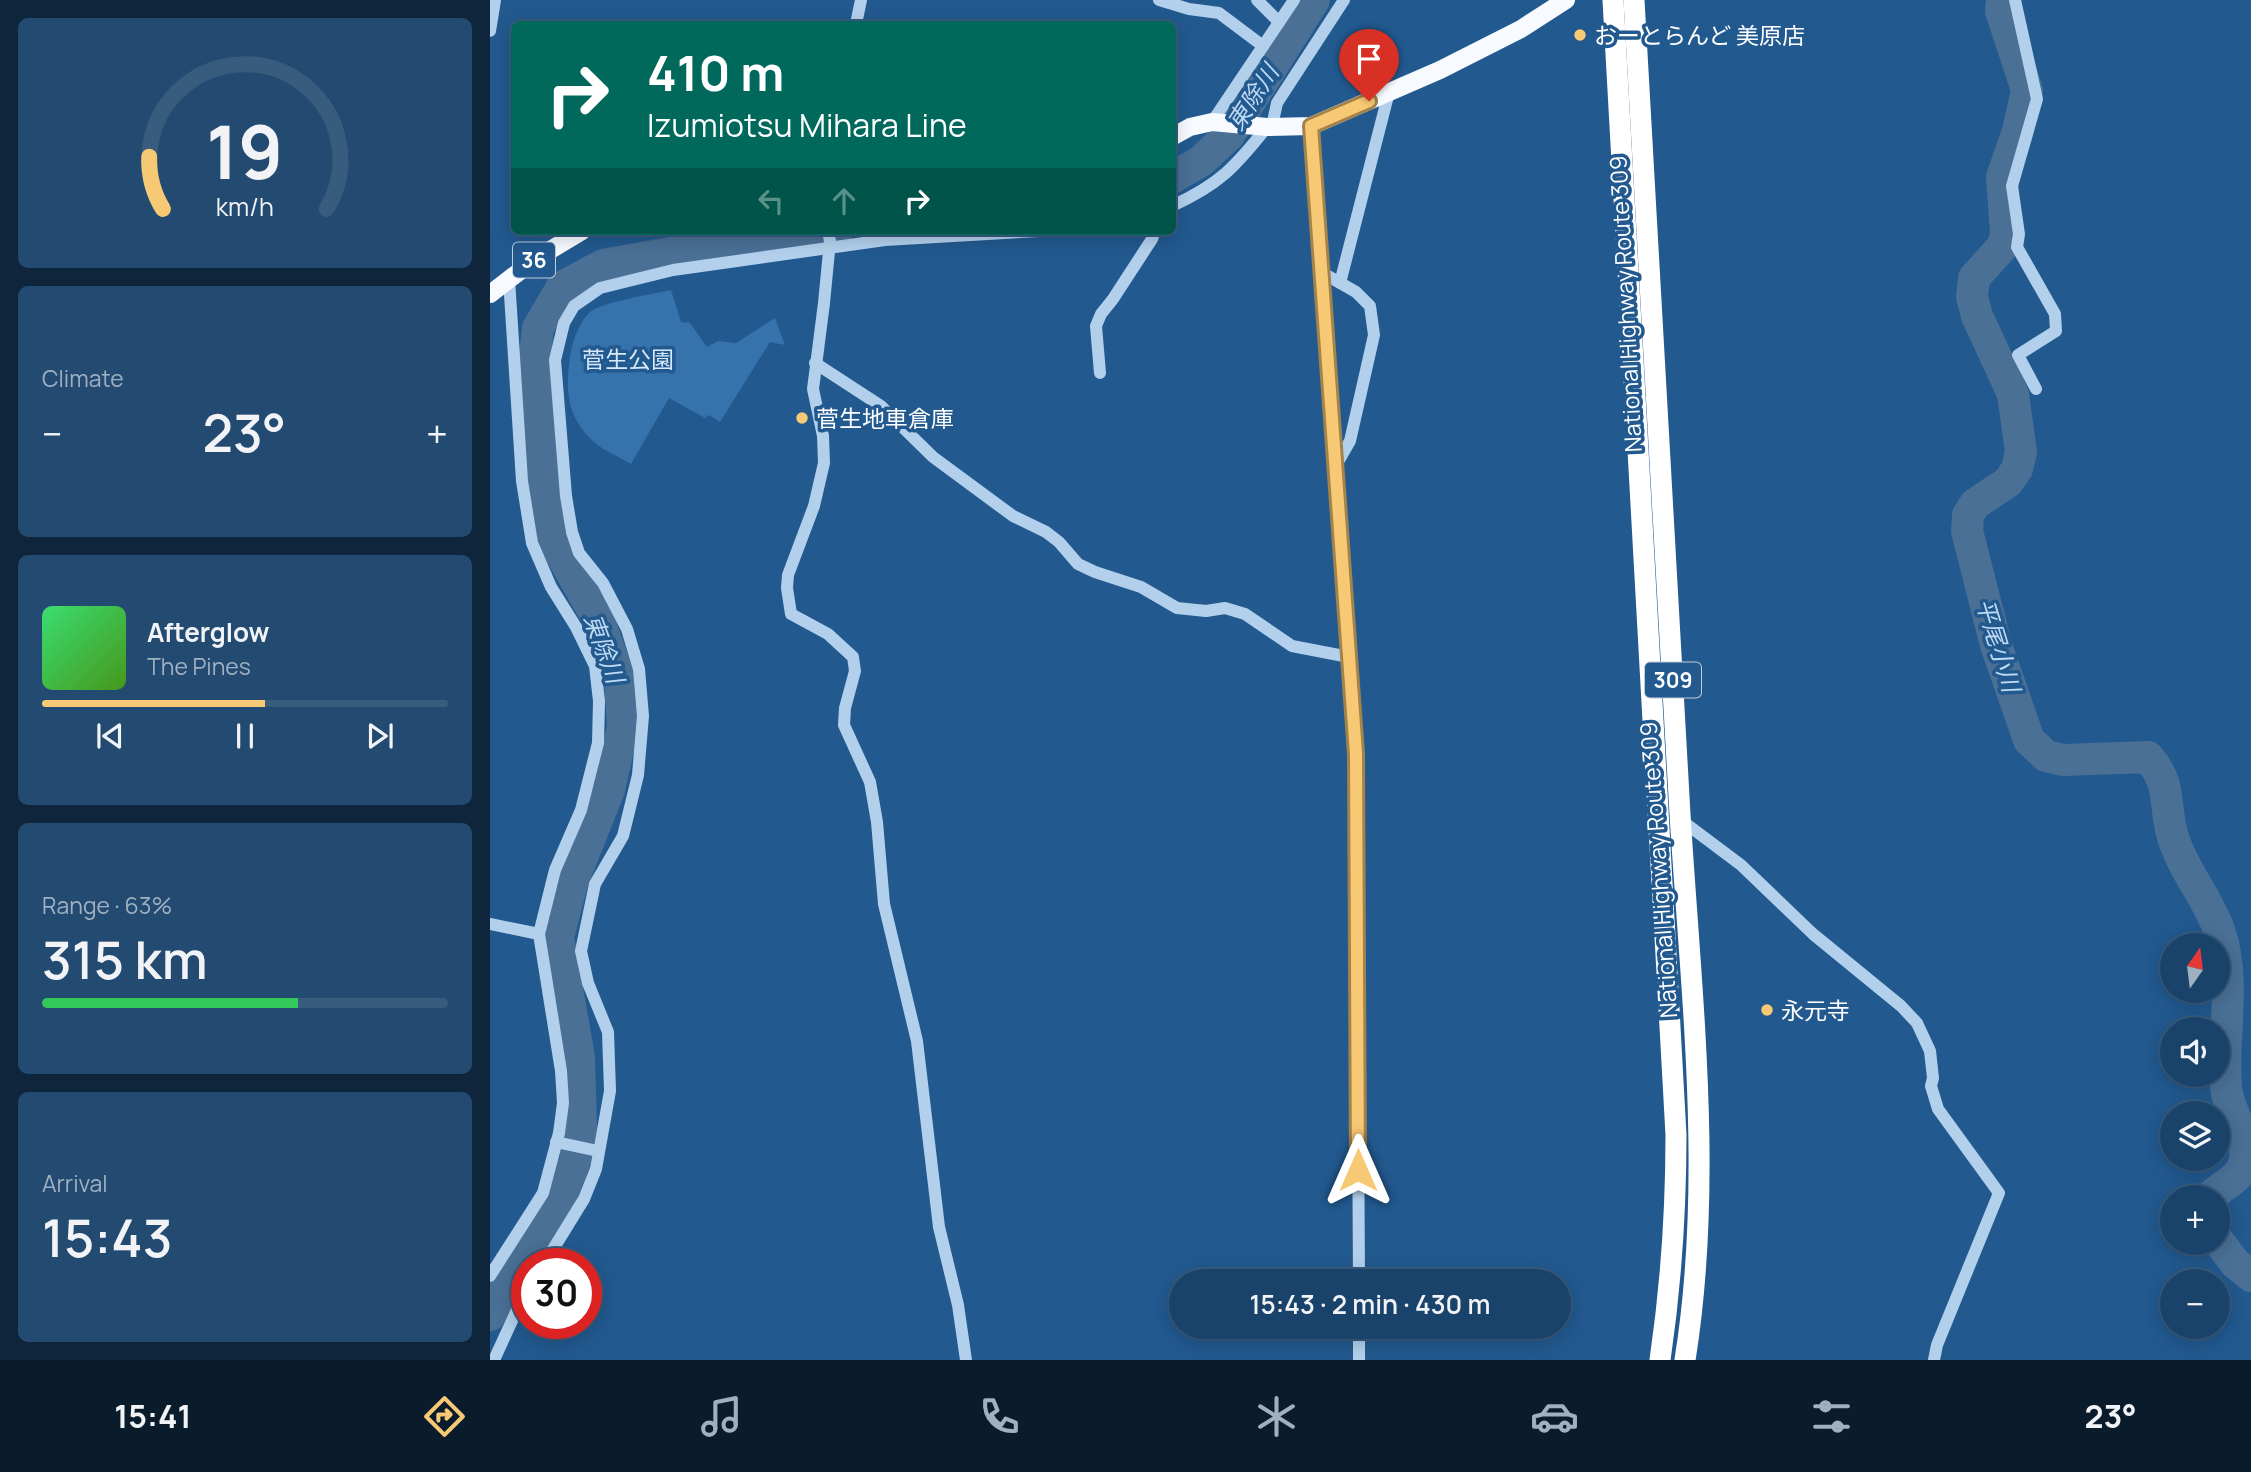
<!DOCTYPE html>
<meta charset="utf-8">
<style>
body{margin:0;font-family:Manrope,"Noto Sans JP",sans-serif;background:#234a71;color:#f1f3f6;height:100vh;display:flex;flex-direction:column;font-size:26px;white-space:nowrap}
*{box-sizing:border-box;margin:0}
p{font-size:23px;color:#9fb0c1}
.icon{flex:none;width:38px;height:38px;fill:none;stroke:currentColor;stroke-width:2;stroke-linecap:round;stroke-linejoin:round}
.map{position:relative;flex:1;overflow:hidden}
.drawer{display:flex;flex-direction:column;gap:18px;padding:18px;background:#0e253b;width:490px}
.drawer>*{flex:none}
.top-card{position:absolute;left:21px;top:21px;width:665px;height:214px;border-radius:10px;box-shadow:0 4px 18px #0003,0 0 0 2px #385c7e;background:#00695c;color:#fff;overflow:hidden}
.needle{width:46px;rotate:14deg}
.controls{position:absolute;left:1670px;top:933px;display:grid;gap:14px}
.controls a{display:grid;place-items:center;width:70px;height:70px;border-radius:50%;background:#1a436b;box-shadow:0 4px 18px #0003,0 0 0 2px #385c7e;font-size:35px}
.speed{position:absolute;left:21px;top:1248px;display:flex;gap:14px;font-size:35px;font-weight:700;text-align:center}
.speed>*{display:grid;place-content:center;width:91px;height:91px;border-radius:50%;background:#1a436b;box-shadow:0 4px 18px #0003,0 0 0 2px #385c7e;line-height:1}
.speed .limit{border:10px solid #d22;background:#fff;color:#111}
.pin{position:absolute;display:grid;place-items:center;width:60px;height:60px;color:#fff;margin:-72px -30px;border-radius:50% 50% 50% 0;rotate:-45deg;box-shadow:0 0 7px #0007}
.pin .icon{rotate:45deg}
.me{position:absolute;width:77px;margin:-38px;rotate:0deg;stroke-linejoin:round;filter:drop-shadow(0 0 5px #0008)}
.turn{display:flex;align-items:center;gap:24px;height:147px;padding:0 21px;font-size:32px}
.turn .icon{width:91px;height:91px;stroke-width:2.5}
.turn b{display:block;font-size:49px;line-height:60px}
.lanes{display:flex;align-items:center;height:66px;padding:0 21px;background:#0003;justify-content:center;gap:35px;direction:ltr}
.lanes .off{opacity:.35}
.big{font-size:52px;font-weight:600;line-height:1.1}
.drawer .card{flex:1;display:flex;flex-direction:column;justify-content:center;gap:10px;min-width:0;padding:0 24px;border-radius:10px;background:#234a71}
.drawer .dial{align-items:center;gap:0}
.dial svg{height:182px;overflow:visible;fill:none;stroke:#385c7e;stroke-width:7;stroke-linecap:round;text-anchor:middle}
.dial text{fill:#f1f3f6;stroke:none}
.song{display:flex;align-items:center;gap:21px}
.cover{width:84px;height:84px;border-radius:10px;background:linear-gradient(135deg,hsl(140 70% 55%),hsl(100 70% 35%))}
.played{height:7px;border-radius:4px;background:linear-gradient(90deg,#f8c974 55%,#385c7e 55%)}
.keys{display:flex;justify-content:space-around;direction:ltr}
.heat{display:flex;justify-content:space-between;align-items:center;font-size:38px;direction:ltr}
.charge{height:10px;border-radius:5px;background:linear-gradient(90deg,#34c759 63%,#385c7e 0)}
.trip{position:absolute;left:679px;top:1269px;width:402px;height:70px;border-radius:35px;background:#1a436b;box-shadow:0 4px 18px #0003,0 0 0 2px #385c7e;font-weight:600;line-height:70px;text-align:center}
.dock{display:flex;height:112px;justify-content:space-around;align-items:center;background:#0a1b2b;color:#9fb0c1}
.dock .icon{width:49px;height:49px}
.dock .current{color:#f8c974}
.dock b{font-size:32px;color:#f1f3f6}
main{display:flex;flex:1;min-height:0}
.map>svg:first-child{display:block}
</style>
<main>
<section class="drawer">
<div class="card dial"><svg viewBox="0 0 100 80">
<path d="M14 69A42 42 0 1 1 86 69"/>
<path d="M14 69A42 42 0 0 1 8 46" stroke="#f8c974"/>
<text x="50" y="56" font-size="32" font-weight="700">19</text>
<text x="50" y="72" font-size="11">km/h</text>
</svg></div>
<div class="card"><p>Climate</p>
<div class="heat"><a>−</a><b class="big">23°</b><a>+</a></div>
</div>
<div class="card">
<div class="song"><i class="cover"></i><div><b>Afterglow</b><p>The Pines</p></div></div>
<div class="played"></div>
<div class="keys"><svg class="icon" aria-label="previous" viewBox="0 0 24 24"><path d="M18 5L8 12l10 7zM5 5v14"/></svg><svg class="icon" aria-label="pause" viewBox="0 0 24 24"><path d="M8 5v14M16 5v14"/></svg><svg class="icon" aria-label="next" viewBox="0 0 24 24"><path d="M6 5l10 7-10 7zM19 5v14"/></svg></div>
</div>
<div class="card"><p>Range · 63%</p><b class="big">315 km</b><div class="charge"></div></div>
<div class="card"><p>Arrival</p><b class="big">15:43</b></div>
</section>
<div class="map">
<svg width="1761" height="1360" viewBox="0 0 1761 1360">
<rect width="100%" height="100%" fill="#22598f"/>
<path fill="#3672ac" d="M181 290 191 322 200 323 217 347 228 341 246 343 285 318 295 345 280 342 230 422 219 415 215 418 179 398 141 464C129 457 114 451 104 442 77 418 75 390 80 357 82 343 88 324 99 313 108 303 166 293 181 290Z"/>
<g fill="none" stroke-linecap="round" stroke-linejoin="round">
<g stroke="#4a7096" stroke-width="32">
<path d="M1512 0 1511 11 1537 90 1528 131 1512 177 1516 234 1513 246 1484 278 1482 297 1487 316 1523 394 1531 452 1527 469 1518 482 1485 504 1478 515 1477 531 1506 645 1539 740 1556 756 1573 760 1658 757C1683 785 1673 805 1683 837 1693 871 1719 899 1730 933 1746 982 1732 1036 1736 1087 1738 1111 1761 1141 1754 1164 1749 1180 1731 1186 1720 1197"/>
<path d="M682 178 711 161 739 135 824 0"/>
<path d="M1727 1239 1745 1263 1761 1276"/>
<path d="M0 1315 71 1196 85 1161 91 1128 89 1057 68 937 83 880 119 790 133 727 130 679 109 621 63 540 52 469 44 365 48 328 72 287 113 265 242 242 347 231"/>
</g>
<g stroke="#b2d0ec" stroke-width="12">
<path d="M669 0 699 9 729 13 773 46"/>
<path d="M767 0 789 22"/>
<path d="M1525 0 1547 99 1522 186 1529 234 1527 247 1565 314 1566 331 1528 355 1546 389"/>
<path d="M366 24 371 0"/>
<path d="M0 31 5 0"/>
<path d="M722 122 804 0"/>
<path d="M782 126 787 103 854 0"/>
<path d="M821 126 866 754 869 1281"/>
<path d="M682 206C730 184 745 167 777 127"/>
<path d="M338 231 340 241 334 303 323 389 333 436 334 463 324 506 298 575 297 588 301 614 338 634 363 657 365 671 355 708 354 725 380 782 387 822 394 904 427 1041 449 1227 468 1305 476 1360"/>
<path d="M831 272 866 292 880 306 884 335 860 441 845 467"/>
<path d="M850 283 899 92"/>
<path d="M325 363 391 406 443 457 523 516 556 532 569 542 588 564 605 572 651 587 687 608 716 611 735 608 755 614 802 646 859 657"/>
<path d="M610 373 606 326 611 314 623 299 662 239 665 231"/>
<path d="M1187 820H1191L1251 865 1323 934 1411 1006 1427 1023 1440 1051 1443 1078 1441 1086 1448 1109 1509 1193 1447 1345 1444 1360"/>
<path d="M0 924 49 934"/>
<path d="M66 1142 108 1151"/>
<path d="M54 1264 94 1199 106 1169 120 1091 118 1032 98 983 91 951 105 884 133 836 148 775 153 716 149 669 137 629 113 583 89 553 82 532 76 496 65 360 74 323 84 306 110 288 183 270 395 240 549 231"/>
<path d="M0 1276 53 1193 69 1133 73 1103 71 1071 49 934 65 870 91 810 108 743 109 701 105 666 86 627 61 587 42 543 32 481 19 279"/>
<path d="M869 1326V1360"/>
<path d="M4 1360 37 1288"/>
</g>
<g stroke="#f7faff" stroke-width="18">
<path d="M682 137 700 127 722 122 777 127 821 126 950 70 1031 29 1076 0"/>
<path d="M0 294 47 258 92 231"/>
</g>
<g stroke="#fff" stroke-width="21">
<path d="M1123 0 1186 1135C1186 1210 1181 1285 1170 1360"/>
<path d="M1144 0C1159 271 1175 542 1190 814 1201 995 1224 1179 1195 1360"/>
</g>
</g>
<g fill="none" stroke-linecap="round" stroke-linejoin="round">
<g stroke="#a1834b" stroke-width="18">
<path id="route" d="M868 1170 866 754 821 126 879 101"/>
</g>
<use href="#route" stroke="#f8c974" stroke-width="12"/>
</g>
<g fill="#f8c974" stroke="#22598f" stroke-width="2.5">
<circle cx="1090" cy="35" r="7"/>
<circle cx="312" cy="418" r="7"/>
<circle cx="1277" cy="1010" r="7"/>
</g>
<g text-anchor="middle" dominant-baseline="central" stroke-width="7" stroke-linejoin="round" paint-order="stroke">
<g fill="#22598f" stroke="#bdcddd" stroke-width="2">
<rect x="23" y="242.5" width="42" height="35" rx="5"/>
<rect x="1155" y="662.5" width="56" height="35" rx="5"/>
</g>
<g font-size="21" font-weight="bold" fill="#fff">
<text x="44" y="260">36</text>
<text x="1183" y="680">309</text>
</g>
<g font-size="23" fill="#fff" stroke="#22598f" text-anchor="start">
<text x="1104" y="35">おーとらんど 美原店</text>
<text x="326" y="418">菅生地車倉庫</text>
<text x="1291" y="1010">永元寺</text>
</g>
<g font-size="23" fill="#fff" stroke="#22598f">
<text transform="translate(1135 304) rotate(-93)">National Highway Route 309</text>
<text transform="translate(1168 870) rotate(-94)">National Highway Route 309</text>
</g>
<g font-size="23" fill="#d7e8f9" stroke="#22598f">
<text x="138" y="359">菅生公園</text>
</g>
<g font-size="24" font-style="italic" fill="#bedaf3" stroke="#22598f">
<text transform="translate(762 97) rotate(-57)">東除川</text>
<text transform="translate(1509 645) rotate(73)">平尾小川</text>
<text transform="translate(115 648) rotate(70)">東除川</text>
</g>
</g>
</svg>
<div class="controls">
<a><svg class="needle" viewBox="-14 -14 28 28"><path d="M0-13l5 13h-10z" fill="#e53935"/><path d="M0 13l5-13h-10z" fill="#9fb0c1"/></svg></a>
<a><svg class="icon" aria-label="sound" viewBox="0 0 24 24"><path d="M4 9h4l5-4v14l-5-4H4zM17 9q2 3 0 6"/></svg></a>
<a><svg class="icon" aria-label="layers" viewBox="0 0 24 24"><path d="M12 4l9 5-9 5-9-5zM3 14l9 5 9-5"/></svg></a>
<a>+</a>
<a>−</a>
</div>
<div class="speed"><div class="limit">30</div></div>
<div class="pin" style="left:879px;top:101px;background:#d93025"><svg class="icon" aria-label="arrive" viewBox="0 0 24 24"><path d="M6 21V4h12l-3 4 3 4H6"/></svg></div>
<svg class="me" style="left:868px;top:1170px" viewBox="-20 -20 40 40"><path d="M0-17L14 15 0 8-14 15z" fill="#f8c974" stroke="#fff" stroke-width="4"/></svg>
<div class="trip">15:43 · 2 min · 430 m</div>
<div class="top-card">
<div class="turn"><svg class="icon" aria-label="right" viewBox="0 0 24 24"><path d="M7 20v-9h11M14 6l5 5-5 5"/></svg><div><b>410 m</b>Izumiotsu Mihara Line</div></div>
<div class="lanes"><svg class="icon off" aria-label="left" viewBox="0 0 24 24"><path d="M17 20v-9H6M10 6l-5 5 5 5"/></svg><svg class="icon off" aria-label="ahead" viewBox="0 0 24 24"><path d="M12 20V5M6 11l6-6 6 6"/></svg><svg class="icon" aria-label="right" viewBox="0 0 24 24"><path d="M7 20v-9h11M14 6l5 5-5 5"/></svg></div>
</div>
</div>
</main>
<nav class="dock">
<b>15:41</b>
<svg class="icon current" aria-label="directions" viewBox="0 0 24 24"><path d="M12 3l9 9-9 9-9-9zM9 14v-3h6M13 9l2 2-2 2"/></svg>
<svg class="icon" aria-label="music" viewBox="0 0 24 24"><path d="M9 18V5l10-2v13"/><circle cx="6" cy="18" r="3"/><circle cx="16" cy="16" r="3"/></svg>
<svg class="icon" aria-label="phone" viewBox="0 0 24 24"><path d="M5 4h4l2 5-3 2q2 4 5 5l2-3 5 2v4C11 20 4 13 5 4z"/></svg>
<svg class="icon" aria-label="climate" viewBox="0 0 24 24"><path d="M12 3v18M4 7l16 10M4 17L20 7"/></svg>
<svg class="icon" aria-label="car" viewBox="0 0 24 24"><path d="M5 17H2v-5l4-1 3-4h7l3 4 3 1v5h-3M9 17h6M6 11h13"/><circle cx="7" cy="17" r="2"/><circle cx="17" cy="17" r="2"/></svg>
<svg class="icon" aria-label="filters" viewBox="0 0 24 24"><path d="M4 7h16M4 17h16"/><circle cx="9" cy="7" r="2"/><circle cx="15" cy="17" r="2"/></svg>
<b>23°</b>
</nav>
